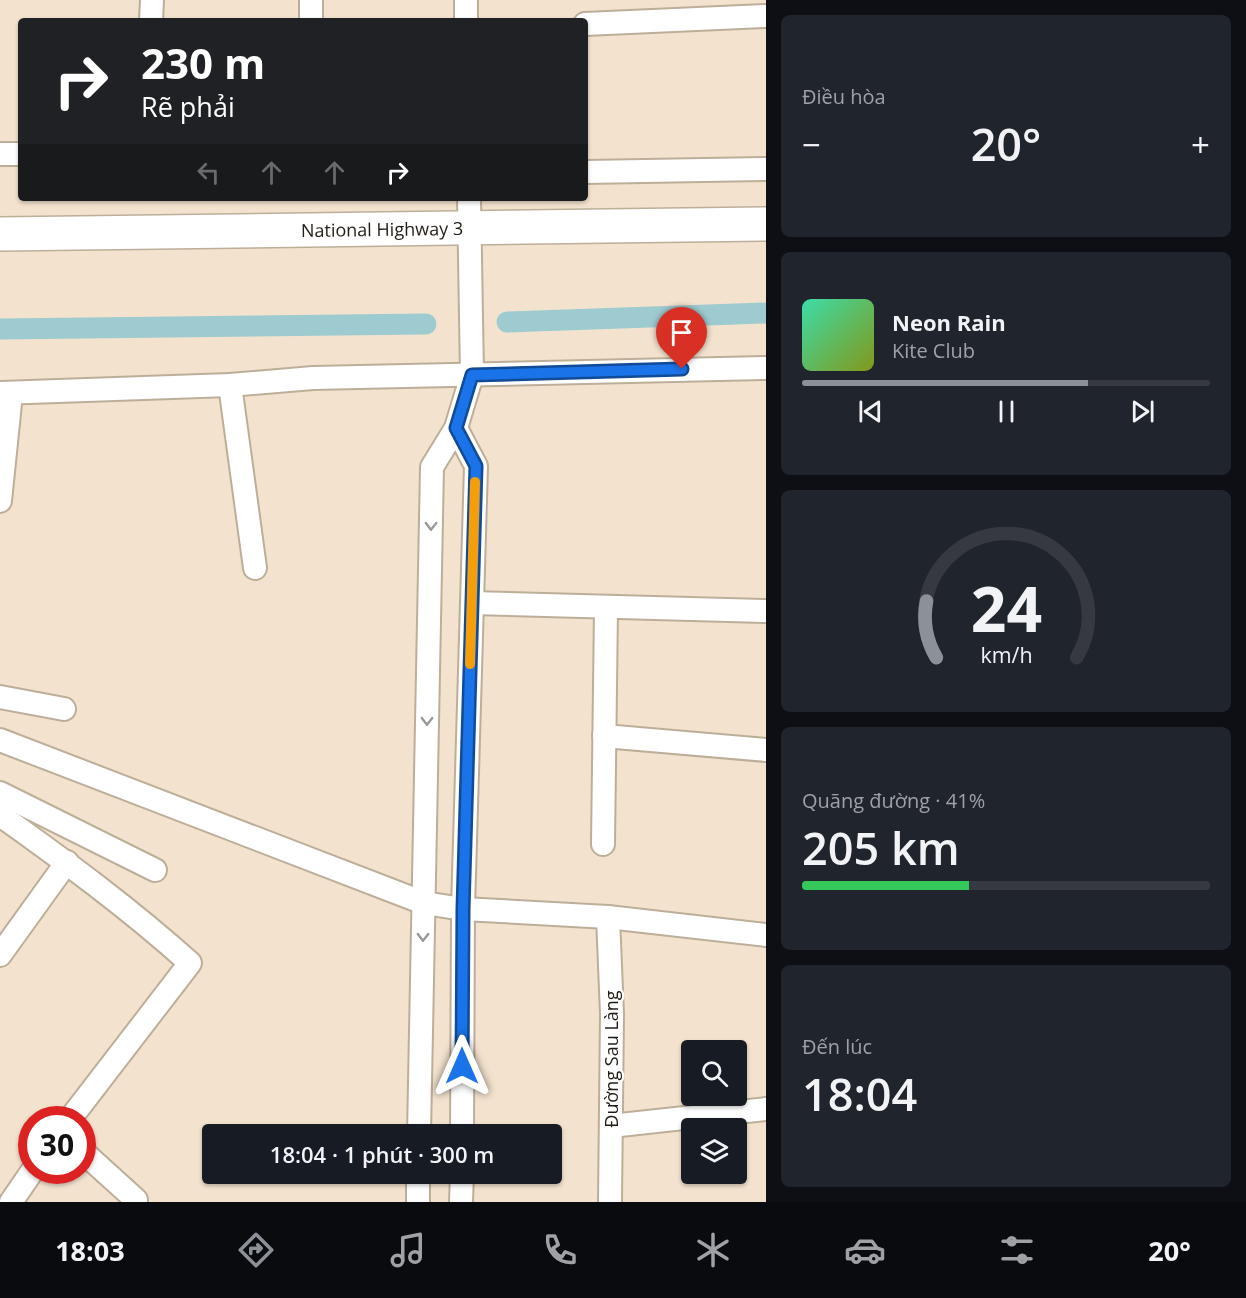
<!DOCTYPE html>
<html lang="vi">
<meta charset="utf-8">
<style>
body{margin:0;font-family:"Open Sans",sans-serif;background:#20242c;color:#f1f3f6;height:100vh;display:flex;flex-direction:column;font-size:22px;white-space:nowrap}
*{box-sizing:border-box;margin:0}
p{font-size:20px;color:#9ea1a6}
.icon{flex:none;width:33px;height:33px;fill:none;stroke:currentColor;stroke-width:2;stroke-linecap:round;stroke-linejoin:round}
.map{position:relative;flex:1;overflow:hidden}
.panel{display:flex;flex-direction:column;gap:15px;padding:15px;background:#0d0f14;width:480px}
.panel>*{flex:none}
.banner{position:absolute;left:18px;top:18px;width:570px;height:183px;border-radius:6px;box-shadow:0 2px 4px #0004;background:#202124;color:#fff;overflow:hidden}
.controls{position:absolute;left:681px;top:1040px;display:grid;gap:12px}
.controls a{display:grid;place-items:center;width:66px;height:66px;border-radius:6px;background:#171b24;box-shadow:0 2px 4px #0004;font-size:30px}
.speed{position:absolute;left:18px;top:1106px;display:flex;gap:12px;font-size:30px;font-weight:700;text-align:center}
.speed>*{display:grid;place-content:center;width:78px;height:78px;border-radius:50%;background:#171b24;box-shadow:0 2px 4px #0004;line-height:1}
.speed .limit{border:9px solid #d22;background:#fff;color:#111}
.pin{position:absolute;display:grid;place-items:center;width:51px;height:51px;color:#fff;margin:-62px -26px;border-radius:50% 50% 50% 0;rotate:-45deg;box-shadow:0 0 6px #0007}
.pin .icon{rotate:45deg}
.me{position:absolute;width:66px;margin:-33px;rotate:0deg;stroke-linejoin:round;filter:drop-shadow(0 0 4px #0008)}
.turn{display:flex;align-items:center;gap:21px;height:126px;padding:0 24px;font-size:27px}
.turn .icon{width:78px;height:78px;stroke-width:2.5}
.turn b{display:block;font-size:42px;line-height:51px}
.lanes{display:flex;align-items:center;height:57px;padding:0 24px;background:#0003;justify-content:center;gap:30px;direction:ltr}
.lanes .off{opacity:.35}
.big{font-size:45px;font-weight:600;line-height:1.1}
.panel .card{flex:1;display:flex;flex-direction:column;justify-content:center;gap:9px;min-width:0;padding:0 21px;border-radius:9px;background:#20242c}
.panel .dial{align-items:center;gap:0}
.dial svg{height:156px;overflow:visible;fill:none;stroke:#363941;stroke-width:7;stroke-linecap:round;text-anchor:middle}
.dial text{fill:#f1f3f6;stroke:none}
.song{display:flex;align-items:center;gap:18px}
.cover{width:72px;height:72px;border-radius:9px;background:linear-gradient(135deg,hsl(160 70% 55%),hsl(70 70% 35%))}
.played{height:6px;border-radius:3px;background:linear-gradient(90deg,#8c9099 70%,#363941 70%)}
.keys{display:flex;justify-content:space-around;direction:ltr}
.heat{display:flex;justify-content:space-between;align-items:center;font-size:33px;direction:ltr}
.charge{height:9px;border-radius:4px;background:linear-gradient(90deg,#34c759 41%,#363941 0)}
.trip{position:absolute;left:202px;top:1124px;width:360px;height:60px;border-radius:6px;background:#171b24;box-shadow:0 2px 4px #0004;font-weight:600;line-height:60px;text-align:center}
.tab-bar{display:flex;height:96px;justify-content:space-around;align-items:center;background:#090b0e;color:#9ea1a6}
.tab-bar .icon{width:42px;height:42px}
.tab-bar .on{color:#8c9099}
.tab-bar b{font-size:27px;color:#f1f3f6}
main{display:flex;flex:1;min-height:0}
.map>svg:first-child{display:block}
</style>
<main>
<div class="map">
<svg width="766" height="1202" viewBox="0 0 766 1202">
<rect width="100%" height="100%" fill="#f3e3ce"/>
<g fill="none" stroke-linecap="round" stroke-linejoin="round">
<g stroke="#9ecbd0" stroke-width="21">
<path d="M507 322 766 313"/>
<path d="M0 329 426 324"/>
</g>
<g stroke="#bdae9a" stroke-width="26">
<g id="minor">
<path d="M466 0V21"/>
<path d="M151 21 152 0"/>
<path d="M311 21V0"/>
<path d="M585 24 766 16"/>
<path d="M0 154H21"/>
<path d="M585 172 766 169"/>
<path d="M230 385 255 568"/>
<path d="M0 393 230 385 313 378 766 368"/>
<path d="M456 428 472 375 469 198"/>
<path d="M0 501 11 394"/>
<path d="M472 603 766 611"/>
<path d="M0 697 64 709"/>
<path d="M604 736 766 750"/>
<path d="M0 740 424 903 463 909 608 917 766 935"/>
<path d="M0 793 155 870"/>
<path d="M0 815C66 862 130 909 190 963L70 1119"/>
<path d="M603 844 606 608"/>
<path d="M608 917 612 1014 610 1202"/>
<path d="M0 955 67 862"/>
<path d="M611 1126 766 1109"/>
<path d="M419 1134 432 467 456 428 476 466 463 909 462 1134"/>
<path d="M82 1151 136 1200"/>
<path d="M11 1202 33 1170"/>
<path d="M418 1202V1173"/>
<path d="M461 1202 462 1173"/>
</g>
</g>
<g stroke="#bdae9a" stroke-width="36">
<g id="highway">
<path id="s1" d="M0 234 766 224"/>
</g>
</g>
<use href="#minor" stroke="#fff" stroke-width="22"/>
<use href="#highway" stroke="#fff" stroke-width="33"/>
</g>
<defs><path id="oneway-chevron" d="M-2-3.5L2.5 0L-2 3.5" fill="none" stroke-width="1.6" stroke-linecap="round" stroke-linejoin="round" transform="scale(1.5)"/></defs>
<g stroke="#9b9895">
<use href="#oneway-chevron" transform="translate(431 526) rotate(91)"/>
<use href="#oneway-chevron" transform="translate(427 721) rotate(91)"/>
<use href="#oneway-chevron" transform="translate(423 937) rotate(91)"/>
</g>
<g fill="none" stroke-linecap="round" stroke-linejoin="round">
<g stroke="#114b97" stroke-width="15">
<path id="route" d="M462 1066 463 909 476 466 456 428 472 375 682 369"/>
</g>
<use href="#route" stroke="#1a73e8" stroke-width="10"/>
<path stroke="#f59e0b" stroke-width="10" d="M470 664 475 482"/>
</g>
<g text-anchor="middle" dominant-baseline="central" stroke-width="4.5" stroke-linejoin="round" paint-order="stroke">
<g font-size="18" fill="#211b14" stroke="#fff">
<text stroke="none"><textPath href="#s1" startOffset="382">National Highway 3</textPath></text>
<text transform="translate(611 1059) rotate(-90)">Đường Sau Làng</text>
</g>
</g>
</svg>
<div class="controls">
<a><svg class="icon" aria-label="search" viewBox="0 0 24 24"><circle cx="10" cy="10" r="6"/><path d="M15 15l6 6"/></svg></a>
<a><svg class="icon" aria-label="layers" viewBox="0 0 24 24"><path d="M12 4l9 5-9 5-9-5zM3 14l9 5 9-5"/></svg></a>
</div>
<div class="speed"><div class="limit">30</div></div>
<div class="pin" style="left:682px;top:369px;background:#d93025"><svg class="icon" aria-label="arrive" viewBox="0 0 24 24"><path d="M6 21V4h12l-3 4 3 4H6"/></svg></div>
<svg class="me" style="left:462px;top:1066px" viewBox="-20 -20 40 40"><path d="M0-17L14 15 0 8-14 15z" fill="#1a73e8" stroke="#fff" stroke-width="4"/></svg>
<div class="trip">18:04 · 1 phút · 300 m</div>
<div class="banner">
<div class="turn"><svg class="icon" aria-label="right" viewBox="0 0 24 24"><path d="M7 20v-9h11M14 6l5 5-5 5"/></svg><div><b>230 m</b>Rẽ phải</div></div>
<div class="lanes"><svg class="icon off" aria-label="left" viewBox="0 0 24 24"><path d="M17 20v-9H6M10 6l-5 5 5 5"/></svg><svg class="icon off" aria-label="ahead" viewBox="0 0 24 24"><path d="M12 20V5M6 11l6-6 6 6"/></svg><svg class="icon off" aria-label="ahead" viewBox="0 0 24 24"><path d="M12 20V5M6 11l6-6 6 6"/></svg><svg class="icon" aria-label="right" viewBox="0 0 24 24"><path d="M7 20v-9h11M14 6l5 5-5 5"/></svg></div>
</div>
</div>
<section class="panel">
<div class="card"><p>Điều hòa</p>
<div class="heat"><a>−</a><b class="big">20°</b><a>+</a></div>
</div>
<div class="card">
<div class="song"><i class="cover"></i><div><b>Neon Rain</b><p>Kite Club</p></div></div>
<div class="played"></div>
<div class="keys"><svg class="icon" aria-label="previous" viewBox="0 0 24 24"><path d="M18 5L8 12l10 7zM5 5v14"/></svg><svg class="icon" aria-label="pause" viewBox="0 0 24 24"><path d="M8 5v14M16 5v14"/></svg><svg class="icon" aria-label="next" viewBox="0 0 24 24"><path d="M6 5l10 7-10 7zM19 5v14"/></svg></div>
</div>
<div class="card dial"><svg viewBox="0 0 100 80">
<path d="M14 69A42 42 0 1 1 86 69"/>
<path d="M14 69A42 42 0 0 1 9 40" stroke="#8c9099"/>
<text x="50" y="56" font-size="32" font-weight="700">24</text>
<text x="50" y="72" font-size="11">km/h</text>
</svg></div>
<div class="card"><p>Quãng đường · 41%</p><b class="big">205 km</b><div class="charge"></div></div>
<div class="card"><p>Đến lúc</p><b class="big">18:04</b></div>
</section>
</main>
<nav class="tab-bar">
<b>18:03</b>
<svg class="icon on" aria-label="directions" viewBox="0 0 24 24"><path d="M12 3l9 9-9 9-9-9zM9 14v-3h6M13 9l2 2-2 2"/></svg>
<svg class="icon" aria-label="music" viewBox="0 0 24 24"><path d="M9 18V5l10-2v13"/><circle cx="6" cy="18" r="3"/><circle cx="16" cy="16" r="3"/></svg>
<svg class="icon" aria-label="phone" viewBox="0 0 24 24"><path d="M5 4h4l2 5-3 2q2 4 5 5l2-3 5 2v4C11 20 4 13 5 4z"/></svg>
<svg class="icon" aria-label="climate" viewBox="0 0 24 24"><path d="M12 3v18M4 7l16 10M4 17L20 7"/></svg>
<svg class="icon" aria-label="car" viewBox="0 0 24 24"><path d="M5 17H2v-5l4-1 3-4h7l3 4 3 1v5h-3M9 17h6M6 11h13"/><circle cx="7" cy="17" r="2"/><circle cx="17" cy="17" r="2"/></svg>
<svg class="icon" aria-label="filters" viewBox="0 0 24 24"><path d="M4 7h16M4 17h16"/><circle cx="9" cy="7" r="2"/><circle cx="15" cy="17" r="2"/></svg>
<b>20°</b>
</nav>
